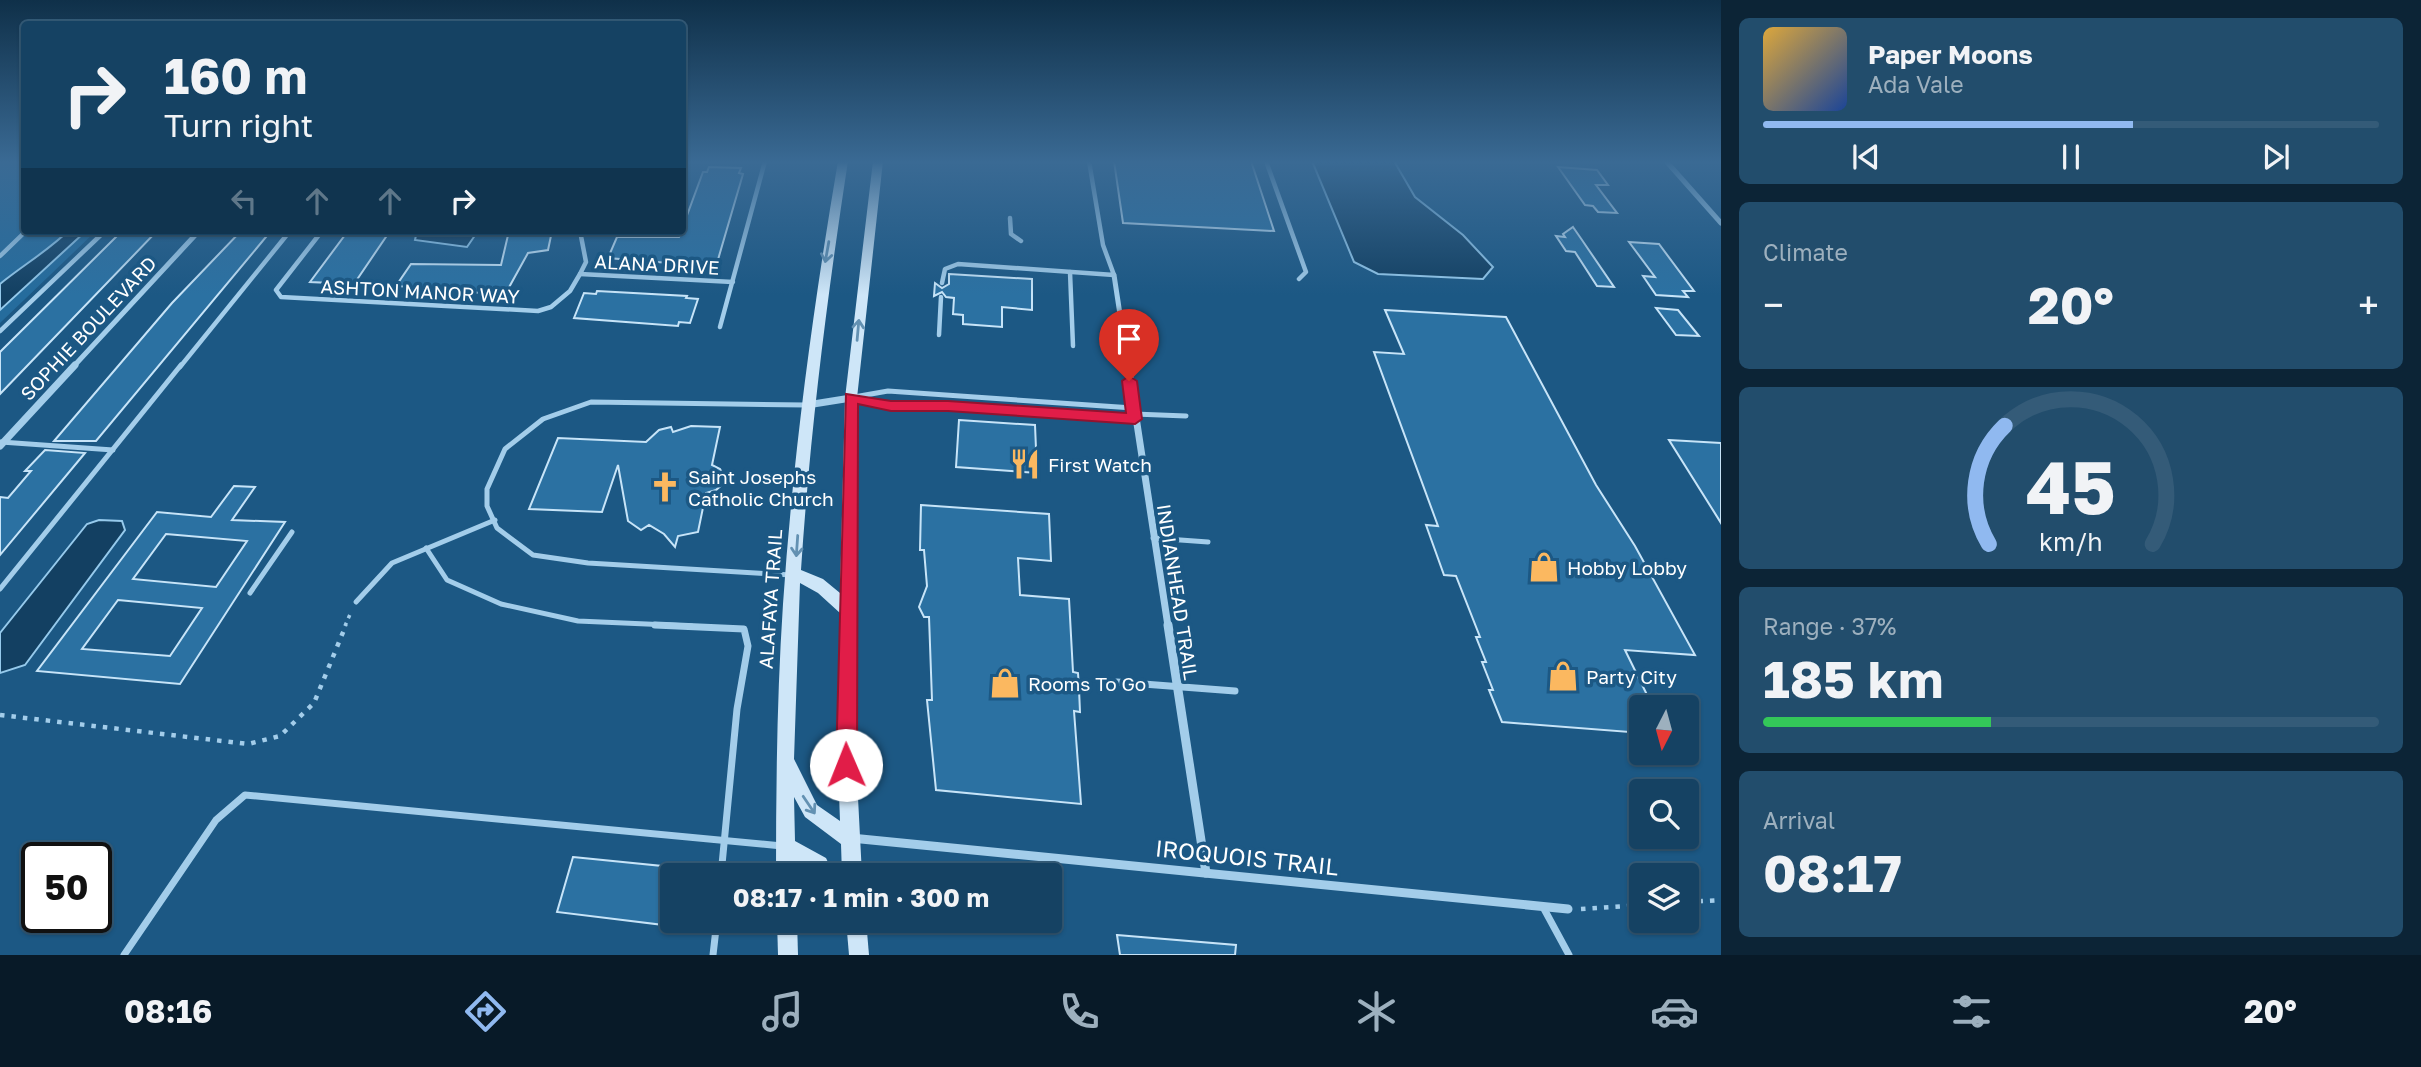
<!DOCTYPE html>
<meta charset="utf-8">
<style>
body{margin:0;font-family:"Golos Text",sans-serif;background:#224d6c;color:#f1f3f6;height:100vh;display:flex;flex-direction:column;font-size:26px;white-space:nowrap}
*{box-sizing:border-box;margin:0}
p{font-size:23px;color:#9db0be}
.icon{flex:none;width:38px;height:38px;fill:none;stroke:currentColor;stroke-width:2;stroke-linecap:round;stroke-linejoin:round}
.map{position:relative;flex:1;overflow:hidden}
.panel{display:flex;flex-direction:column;gap:18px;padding:18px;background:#0c2436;width:700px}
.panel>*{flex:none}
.banner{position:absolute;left:21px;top:21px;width:665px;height:214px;border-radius:7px;box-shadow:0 2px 5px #0004,0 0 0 2px #345b78;background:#154263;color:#f1f3f6;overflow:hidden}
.needle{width:46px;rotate:186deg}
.buttons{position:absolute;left:1629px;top:695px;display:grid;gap:14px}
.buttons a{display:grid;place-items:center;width:70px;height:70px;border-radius:7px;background:#154263;box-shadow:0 2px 5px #0004,0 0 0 2px #345b78;font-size:35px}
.speed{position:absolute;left:21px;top:842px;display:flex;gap:14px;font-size:35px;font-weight:700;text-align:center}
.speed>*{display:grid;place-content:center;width:91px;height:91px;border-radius:50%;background:#154263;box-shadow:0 2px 5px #0004,0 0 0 2px #345b78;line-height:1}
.speed .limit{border:4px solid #111;border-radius:10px;background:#fff;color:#111}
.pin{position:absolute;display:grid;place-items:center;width:60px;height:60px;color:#fff;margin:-72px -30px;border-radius:50% 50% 50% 0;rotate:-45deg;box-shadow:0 0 7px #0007}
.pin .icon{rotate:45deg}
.me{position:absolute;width:77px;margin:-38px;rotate:359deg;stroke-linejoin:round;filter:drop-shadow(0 0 5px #0008)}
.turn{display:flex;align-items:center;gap:24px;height:147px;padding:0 28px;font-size:32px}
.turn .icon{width:91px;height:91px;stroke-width:2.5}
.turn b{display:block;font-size:49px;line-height:60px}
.lanes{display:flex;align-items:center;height:66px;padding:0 28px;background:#0003;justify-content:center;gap:35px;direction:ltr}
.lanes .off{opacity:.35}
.big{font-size:52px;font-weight:700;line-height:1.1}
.panel .tile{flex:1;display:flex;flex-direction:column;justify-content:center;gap:10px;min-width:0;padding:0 24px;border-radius:10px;background:#224d6c}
.panel .dial{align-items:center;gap:0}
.dial svg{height:182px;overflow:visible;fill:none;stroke:#345b78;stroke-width:7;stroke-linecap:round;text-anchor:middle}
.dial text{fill:#f1f3f6;stroke:none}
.song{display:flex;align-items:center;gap:21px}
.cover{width:84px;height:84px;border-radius:10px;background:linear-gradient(135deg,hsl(40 70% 55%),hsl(220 70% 35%))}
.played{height:7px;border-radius:4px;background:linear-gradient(90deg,#90b9f0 60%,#345b78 60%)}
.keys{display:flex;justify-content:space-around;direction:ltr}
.heat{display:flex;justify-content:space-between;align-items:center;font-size:38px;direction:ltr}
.charge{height:10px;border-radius:5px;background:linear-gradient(90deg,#34c759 37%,#345b78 0)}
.trip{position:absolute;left:660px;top:863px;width:402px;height:70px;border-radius:7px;background:#154263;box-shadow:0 2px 5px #0004,0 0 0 2px #345b78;font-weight:700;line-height:70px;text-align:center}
.menu{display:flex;height:112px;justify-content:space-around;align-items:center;background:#081a28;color:#9db0be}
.menu .icon{width:49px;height:49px}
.menu .active{color:#90b9f0}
.menu b{font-size:32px;color:#f1f3f6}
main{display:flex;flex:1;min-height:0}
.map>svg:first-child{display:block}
</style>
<main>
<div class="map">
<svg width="1721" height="955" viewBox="0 0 1721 955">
<rect width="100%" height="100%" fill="#1c5884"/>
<path fill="#256c9d" d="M0 161H24V231H96L0 323Z"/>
<g fill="#134062" stroke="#96caec" stroke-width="2">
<path d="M1312 161H1394L1415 197 1463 235 1493 267 1483 279 1378 274 1354 262Z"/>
<path d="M68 231H86L0 310V284C22 266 49 250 68 231Z"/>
<path d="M417 231H478L467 247 415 240Z"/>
<path d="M99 520 122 521 125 530 25 665 0 673V633L87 524Z"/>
</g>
<g fill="#2b71a2" stroke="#c7e4f8" stroke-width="2" fill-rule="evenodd">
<path d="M1114 161H1251L1274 231 1123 223Z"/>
<path d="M709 167 741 168 739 173 743 174 717 263H706V266L608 258 617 237H679L703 172H707Z"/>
<path d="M1558 167 1597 170 1608 185H1596L1617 213 1598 212 1593 206 1585 205Z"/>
<path d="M1573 227 1582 240 1614 287 1597 286 1575 252 1566 251 1556 236 1565 237 1563 234Z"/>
<path d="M122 231H157L0 394V352Z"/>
<path d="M241 231H271L96 441H54L172 303Z"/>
<path d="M348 231H390L354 284 310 282Z"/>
<path d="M509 231H552L548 250 528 253 507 291H496L495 294 396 286 411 264 501 265Z"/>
<path d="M1629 242 1659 244 1694 291H1683L1688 297 1656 295 1643 276 1655 277Z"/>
<path d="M949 274 1032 279V310L1002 307V327L963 324V315L953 314 954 298 946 297 942 292 934 296 935 283 942 288 949 284Z"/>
<path d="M597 291 687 296 686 298 698 299 690 323 679 322 678 326 574 318 584 293 596 294Z"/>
<path d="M1656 308 1678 310 1699 336 1676 335Z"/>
<path d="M1385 310 1506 317 1596 485 1635 546 1695 655 1625 650 1653 707H1642V733L1502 722 1489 690H1493L1482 662H1486L1476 637H1480L1456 576 1444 575 1426 525 1438 526 1374 352 1404 354Z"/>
<path d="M959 420 1035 425 1037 473 956 467Z"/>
<path d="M691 426 720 427 712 465 720 469 724 476 723 484 716 490 706 493 698 532 678 536 675 547 664 534 649 525 641 530 628 521 618 465 602 512 529 509 558 438 646 442 659 430 671 427 673 432Z"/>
<path d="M1669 440 1721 443V523Z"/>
<path d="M45 450 85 453 0 555V497L8 498 31 471H25Z"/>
<path d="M234 486 255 487 232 520 285 522 180 684 37 671 157 512 211 517ZM166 534 247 541 216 587 133 579ZM118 600 202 608 170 656 82 649Z"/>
<path d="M921 505 1049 514 1051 561 1018 558 1020 595 1069 599 1073 672 1078 673 1079 689 1080 712 1074 711 1081 804 936 790 927 700H932L929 617H924L919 607 927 586 924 550H920Z"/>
<path d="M573 857 672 867V926L557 912Z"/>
<path d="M1117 935 1236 945 1235 955H1120Z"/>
</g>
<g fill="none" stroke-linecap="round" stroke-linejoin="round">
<path stroke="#a3cdea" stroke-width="3.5" stroke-dasharray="3.5 5" stroke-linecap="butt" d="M345 626 351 612"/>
<g stroke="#a3cdea" stroke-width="4.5" stroke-dasharray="4.5 7" stroke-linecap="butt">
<path d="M0 715 248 744 280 736 314 703 346 625"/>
<path d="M1687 902 1721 900"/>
<path d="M1581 909 1642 905"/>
</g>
<g stroke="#a3cdea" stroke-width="4.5">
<path d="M1266 161 1306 272 1299 279"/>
<path d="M1010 218 1011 234 1021 241"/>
<path d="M322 231 276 290 281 297 538 311 551 307 570 291 580 274 586 262 580 231"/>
<path d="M0 256 26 231"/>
<path d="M1070 272 1073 346"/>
<path d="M580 274 733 282"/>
<path d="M942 283 945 269 958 264 1114 275 1103 245 1089 161"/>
<path d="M720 327 765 161"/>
<path d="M0 331 105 231"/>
<path d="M939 335 941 297"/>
<path d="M180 367 290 231"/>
</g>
<g stroke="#a3cdea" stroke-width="5">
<path d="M854 397 888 391 1133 408"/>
<path d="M851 398 891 406H948L1135 419"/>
<path d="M1134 414 1186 416"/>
<path d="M1 442 113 450"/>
<path d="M1153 538 1208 542"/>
<path d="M426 548 447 580 501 604 578 621 692 626"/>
<path d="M791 575 588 563 533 555 497 528 487 506V489L505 449 543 419 591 402 806 405"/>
<path d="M0 589 181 365"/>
<path d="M250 593 292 532"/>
<path d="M356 602 392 563 495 520"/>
</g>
<g stroke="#a3cdea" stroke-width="7">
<path d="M655 625 744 629 748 646 737 709 721 875"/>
<path d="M1117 682 1235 691"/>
<path d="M1543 907 1569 955"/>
<path d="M124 955 216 820 245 795 782 846"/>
<path d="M713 955 717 920"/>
</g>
<g stroke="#a3cdea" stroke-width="5">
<path d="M1666 161 1721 223"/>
<path d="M1114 275 1128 367"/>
<path d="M73 367 199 231"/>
</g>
<g stroke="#a3cdea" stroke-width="7">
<path d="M1128 365 1168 626"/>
<path d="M807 405 851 398"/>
<path d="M0 446 75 365"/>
</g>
<g stroke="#a3cdea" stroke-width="9">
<path d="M1168 625 1206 873"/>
<path d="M851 838 1568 909"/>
</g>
<g fill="#cee6f8" fill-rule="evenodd">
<path d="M838 161H848C827 297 810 433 801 570L823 579 840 593 845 398 873 161H883L857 398 855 740 862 875H842L841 844 805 817 794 797 795 841 826 858 834 875H814L812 872 795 862 796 875H776C776 785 777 694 783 604 793 456 813 308 838 161ZM800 583 818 593 840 613 837 740 840 821 817 805 794 759Z"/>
<path d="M777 920H797L798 955H778Z"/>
<path d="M846 920H866L869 955H849Z"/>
</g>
</g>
<defs><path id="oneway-shaft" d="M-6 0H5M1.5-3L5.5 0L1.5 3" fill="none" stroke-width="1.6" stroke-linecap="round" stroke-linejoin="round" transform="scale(1.75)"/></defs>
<g stroke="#6391b2">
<use href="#oneway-shaft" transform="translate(827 252) rotate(100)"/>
<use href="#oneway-shaft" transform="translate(858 330) rotate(-85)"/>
<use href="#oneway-shaft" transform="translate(797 546) rotate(94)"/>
<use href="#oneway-shaft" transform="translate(809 805) rotate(56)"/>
</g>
<linearGradient id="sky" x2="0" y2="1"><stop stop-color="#0f3049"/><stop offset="0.55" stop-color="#3a6a94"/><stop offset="1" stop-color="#3a6a94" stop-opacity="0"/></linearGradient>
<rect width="1721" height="295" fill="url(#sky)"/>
<path fill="#e11d48" stroke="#92132f" stroke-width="2" d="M1129 376 1137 381 1142 419 1135 424 948 411H891L858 404 857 765 854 772 846 774 839 772 836 765 846 394 891 401H948L1126 413 1122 381Z"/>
<defs>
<g id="restaurant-bare" transform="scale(2.415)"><path d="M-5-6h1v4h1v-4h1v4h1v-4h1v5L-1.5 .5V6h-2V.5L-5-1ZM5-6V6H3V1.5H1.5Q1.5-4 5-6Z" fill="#fbb860" stroke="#1c5884" stroke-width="2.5" paint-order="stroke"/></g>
<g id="church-bare" transform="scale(2.415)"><path d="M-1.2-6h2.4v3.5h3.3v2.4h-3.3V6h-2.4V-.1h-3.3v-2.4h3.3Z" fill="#fbb860" stroke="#1c5884" stroke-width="2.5" paint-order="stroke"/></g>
<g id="shop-bare" transform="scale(2.415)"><path d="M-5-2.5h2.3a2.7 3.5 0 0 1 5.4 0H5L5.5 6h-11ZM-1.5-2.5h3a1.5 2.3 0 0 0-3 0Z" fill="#fbb860" stroke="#1c5884" stroke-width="2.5" paint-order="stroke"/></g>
</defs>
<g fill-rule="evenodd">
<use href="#restaurant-bare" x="1025" y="464"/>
<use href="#church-bare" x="665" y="487"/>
<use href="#shop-bare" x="1544" y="567"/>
<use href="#shop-bare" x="1563" y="676"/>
<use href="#shop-bare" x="1005" y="683"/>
</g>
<g text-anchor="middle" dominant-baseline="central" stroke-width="7" stroke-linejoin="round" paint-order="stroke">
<g font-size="19" fill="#fff" stroke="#1c5884">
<text transform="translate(657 264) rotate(3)">ALANA DRIVE</text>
<text transform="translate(420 291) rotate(3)">ASHTON MANOR WAY</text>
<text transform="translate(88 328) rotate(-47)">SOPHIE BOULEVARD</text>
<text transform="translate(1178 592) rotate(81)">INDIANHEAD TRAIL</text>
<text transform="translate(770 599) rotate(-86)">ALAFAYA TRAIL</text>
</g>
<g font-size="19" fill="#fff" stroke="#1c5884" text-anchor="start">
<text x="1048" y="464">First Watch</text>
<text x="688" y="476">Saint Josephs<tspan x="688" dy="22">Catholic Church</tspan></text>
<text x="1567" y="567">Hobby Lobby</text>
<text x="1586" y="676">Party City</text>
<text x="1028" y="683">Rooms To Go</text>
</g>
<g font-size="23" fill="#fff" stroke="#1c5884">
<text transform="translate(1247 857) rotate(6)">IROQUOIS TRAIL</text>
</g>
</g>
</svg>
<div class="buttons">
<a><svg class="needle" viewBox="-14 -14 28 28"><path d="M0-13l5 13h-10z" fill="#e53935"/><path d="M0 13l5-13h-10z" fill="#9db0be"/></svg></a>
<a><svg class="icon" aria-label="search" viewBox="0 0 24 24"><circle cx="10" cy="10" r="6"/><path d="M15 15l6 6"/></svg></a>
<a><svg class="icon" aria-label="layers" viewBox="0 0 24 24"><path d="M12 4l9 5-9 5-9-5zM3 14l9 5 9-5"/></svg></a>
</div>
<div class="speed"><div class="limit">50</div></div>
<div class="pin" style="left:1129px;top:381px;background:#d93025"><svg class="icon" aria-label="arrive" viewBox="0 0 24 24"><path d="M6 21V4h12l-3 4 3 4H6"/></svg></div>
<svg class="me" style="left:846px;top:765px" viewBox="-20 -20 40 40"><circle r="19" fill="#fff"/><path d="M0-13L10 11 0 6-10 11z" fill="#e11d48"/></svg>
<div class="trip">08:17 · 1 min · 300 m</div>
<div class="banner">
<div class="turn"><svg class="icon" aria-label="right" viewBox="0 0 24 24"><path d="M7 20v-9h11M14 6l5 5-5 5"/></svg><div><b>160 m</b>Turn right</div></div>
<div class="lanes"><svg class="icon off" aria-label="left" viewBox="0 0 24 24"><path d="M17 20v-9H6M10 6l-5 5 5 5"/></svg><svg class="icon off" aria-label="ahead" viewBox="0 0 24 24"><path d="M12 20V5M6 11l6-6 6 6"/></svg><svg class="icon off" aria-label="ahead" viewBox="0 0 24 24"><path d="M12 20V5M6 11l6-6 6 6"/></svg><svg class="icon" aria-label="right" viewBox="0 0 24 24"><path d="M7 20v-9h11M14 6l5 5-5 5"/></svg></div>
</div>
</div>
<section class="panel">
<div class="tile">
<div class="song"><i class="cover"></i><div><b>Paper Moons</b><p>Ada Vale</p></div></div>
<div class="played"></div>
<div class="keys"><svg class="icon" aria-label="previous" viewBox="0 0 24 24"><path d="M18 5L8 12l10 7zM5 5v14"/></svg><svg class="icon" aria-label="pause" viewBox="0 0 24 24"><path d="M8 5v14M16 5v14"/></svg><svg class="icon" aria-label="next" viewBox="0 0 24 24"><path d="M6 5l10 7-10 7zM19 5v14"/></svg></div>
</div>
<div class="tile"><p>Climate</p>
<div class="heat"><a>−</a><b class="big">20°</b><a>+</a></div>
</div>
<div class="tile dial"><svg viewBox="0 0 100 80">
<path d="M14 69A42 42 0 1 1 86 69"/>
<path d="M14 69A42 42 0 0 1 21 17" stroke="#90b9f0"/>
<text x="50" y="56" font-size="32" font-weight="700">45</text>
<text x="50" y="72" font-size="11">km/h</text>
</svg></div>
<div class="tile"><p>Range · 37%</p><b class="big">185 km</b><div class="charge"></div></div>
<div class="tile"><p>Arrival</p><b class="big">08:17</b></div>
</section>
</main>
<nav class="menu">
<b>08:16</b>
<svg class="icon active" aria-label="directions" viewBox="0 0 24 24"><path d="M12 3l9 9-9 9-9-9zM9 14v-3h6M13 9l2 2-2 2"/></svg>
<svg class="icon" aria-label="music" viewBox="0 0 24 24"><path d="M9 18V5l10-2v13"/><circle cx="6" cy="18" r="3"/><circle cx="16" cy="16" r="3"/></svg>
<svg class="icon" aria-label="phone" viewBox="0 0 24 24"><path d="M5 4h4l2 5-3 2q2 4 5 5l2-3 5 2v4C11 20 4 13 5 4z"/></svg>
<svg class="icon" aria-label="climate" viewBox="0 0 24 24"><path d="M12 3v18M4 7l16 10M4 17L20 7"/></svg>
<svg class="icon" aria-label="car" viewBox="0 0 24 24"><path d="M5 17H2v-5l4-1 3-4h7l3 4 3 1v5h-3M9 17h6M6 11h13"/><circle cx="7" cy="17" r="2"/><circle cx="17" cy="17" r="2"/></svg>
<svg class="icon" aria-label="filters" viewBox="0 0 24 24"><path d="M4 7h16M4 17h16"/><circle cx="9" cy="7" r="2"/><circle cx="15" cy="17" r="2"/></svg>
<b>20°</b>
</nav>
